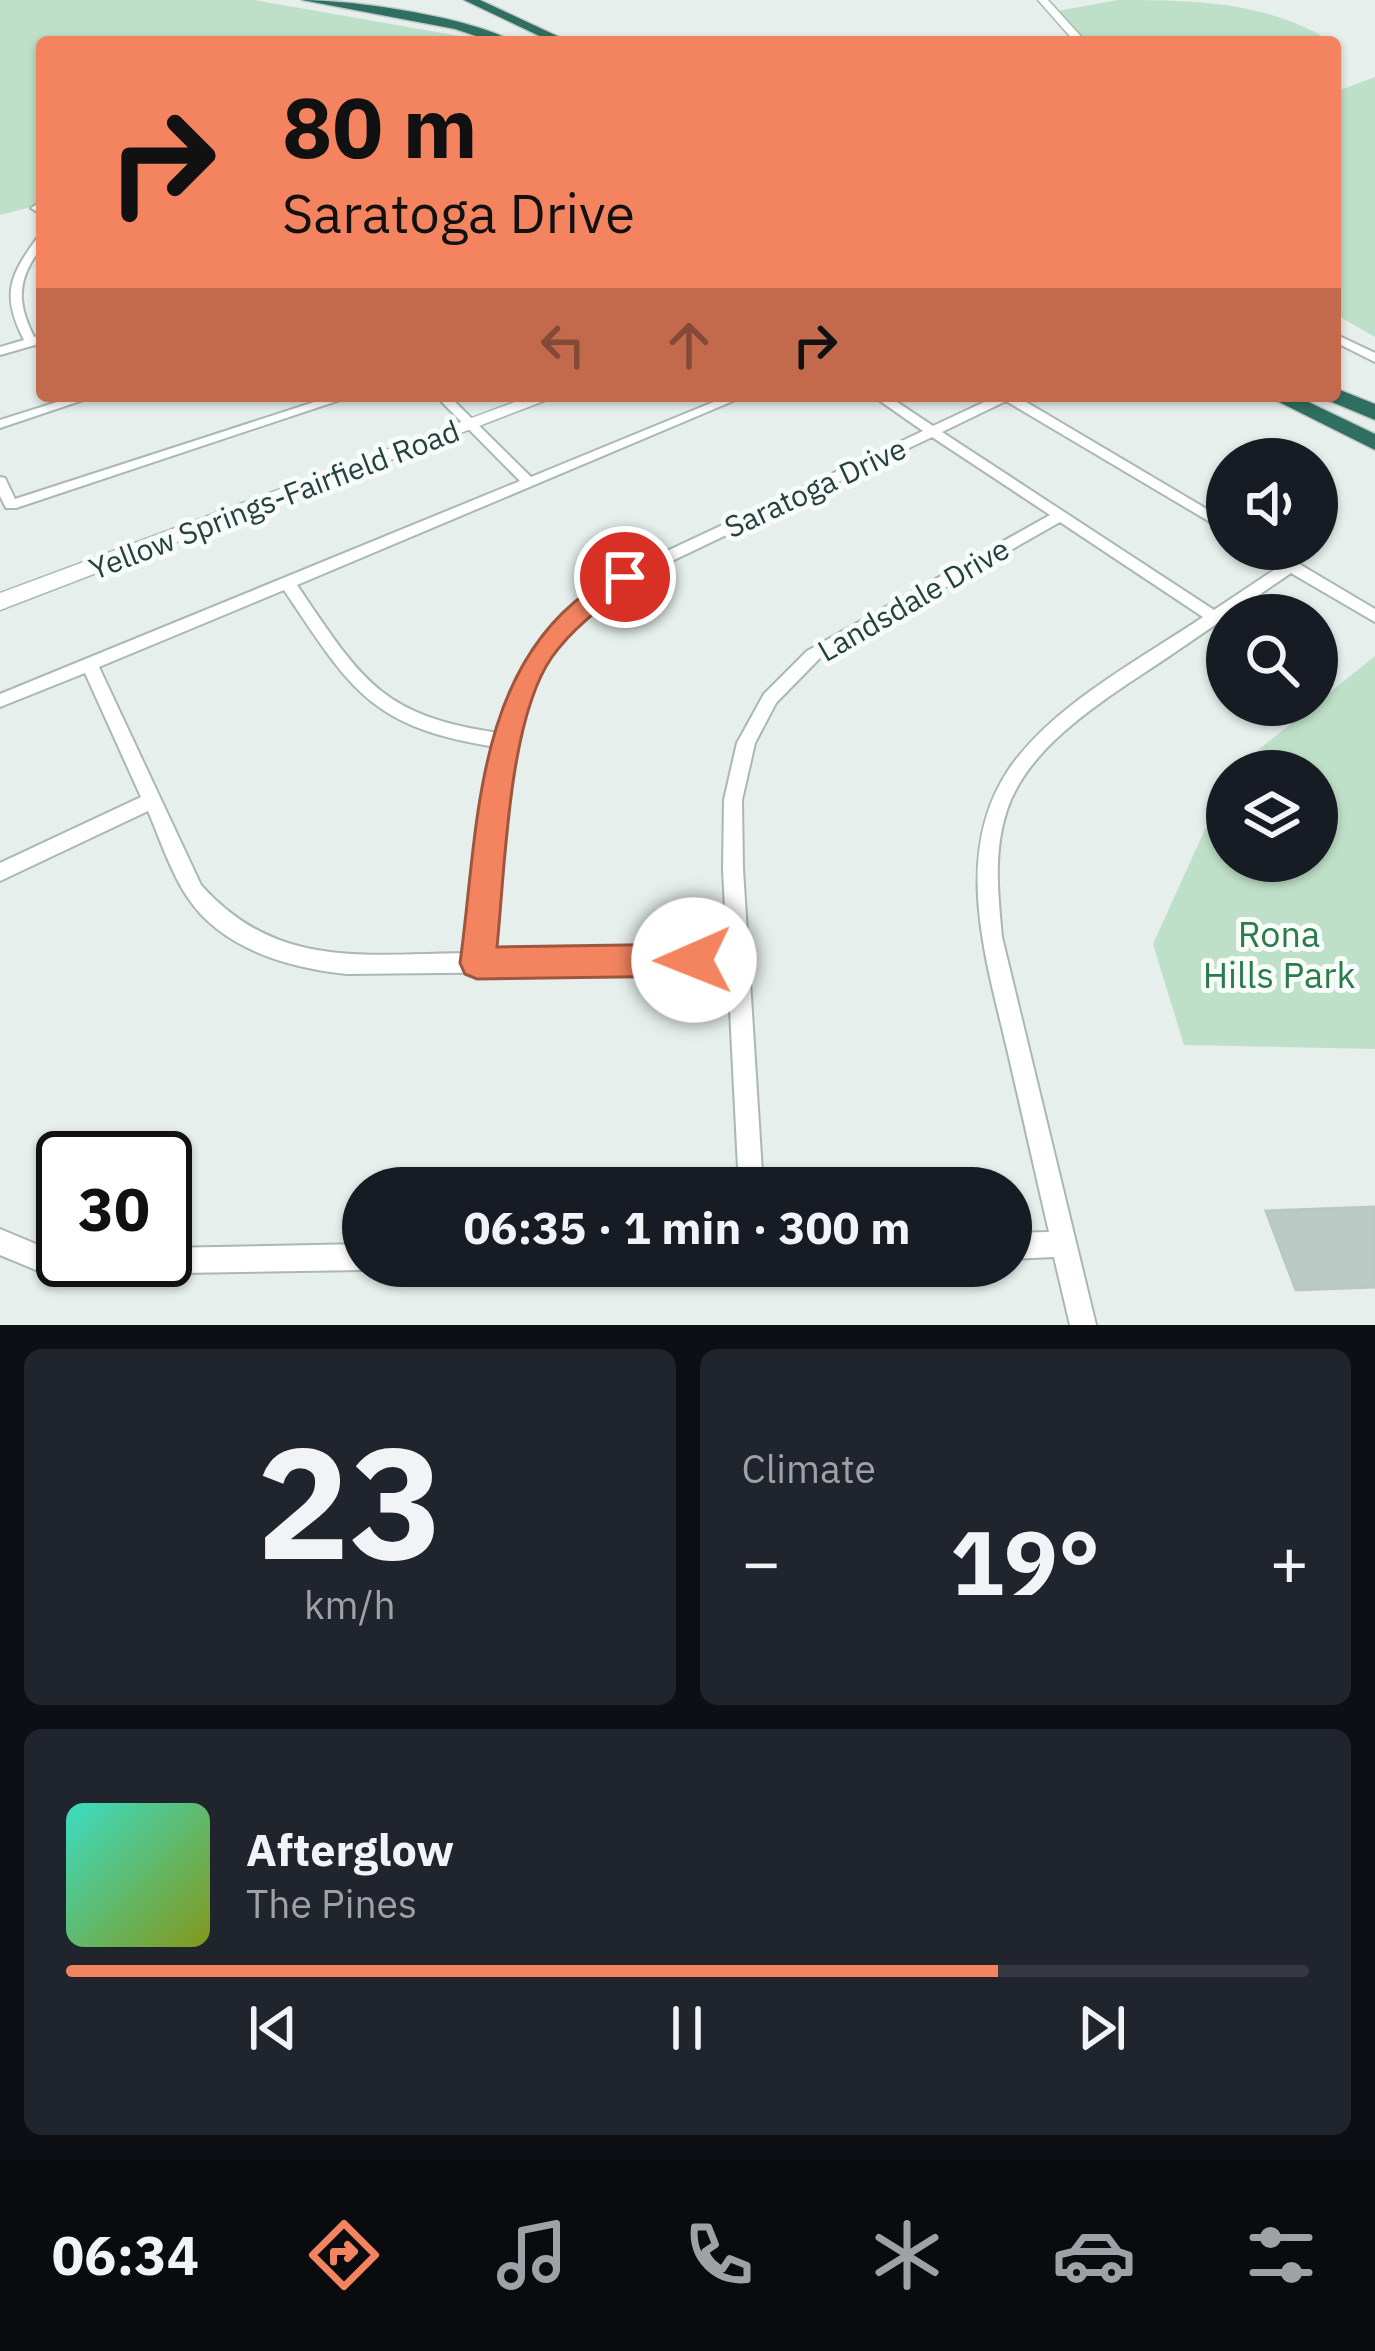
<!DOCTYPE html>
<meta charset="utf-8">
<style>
body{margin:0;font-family:"IBM Plex Sans",sans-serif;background:#20242c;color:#f1f3f6;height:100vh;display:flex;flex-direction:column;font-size:45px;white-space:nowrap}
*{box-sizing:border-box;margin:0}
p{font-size:39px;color:#9ea1a6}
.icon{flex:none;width:66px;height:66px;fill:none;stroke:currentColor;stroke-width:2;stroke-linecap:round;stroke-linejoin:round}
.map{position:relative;height:1325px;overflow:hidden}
.panel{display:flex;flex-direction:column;gap:24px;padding:24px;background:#0d0f14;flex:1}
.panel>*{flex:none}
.top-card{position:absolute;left:36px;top:36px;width:1305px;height:366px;border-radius:12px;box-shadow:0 3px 9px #0004;background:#f4845f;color:#111;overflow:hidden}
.buttons{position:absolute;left:1206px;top:438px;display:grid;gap:24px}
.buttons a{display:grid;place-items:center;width:132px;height:132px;border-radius:50%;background:#171b24;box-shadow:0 3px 9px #0004;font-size:60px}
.speed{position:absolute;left:36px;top:1131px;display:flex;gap:24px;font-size:60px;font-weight:700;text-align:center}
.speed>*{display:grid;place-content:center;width:156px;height:156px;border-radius:50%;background:#171b24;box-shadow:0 3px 9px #0004;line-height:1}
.speed .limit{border:6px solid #111;border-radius:18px;background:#fff;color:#111}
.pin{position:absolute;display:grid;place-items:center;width:102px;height:102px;color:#fff;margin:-51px;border:6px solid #fff;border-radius:50%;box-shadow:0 3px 12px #0007}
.me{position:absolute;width:132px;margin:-66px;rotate:269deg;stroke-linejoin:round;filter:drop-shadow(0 0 9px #0008)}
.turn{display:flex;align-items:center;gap:42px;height:252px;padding:0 48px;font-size:54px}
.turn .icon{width:156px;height:156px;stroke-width:2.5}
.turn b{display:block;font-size:84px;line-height:102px}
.lanes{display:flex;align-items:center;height:114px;padding:0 48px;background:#0003;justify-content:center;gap:60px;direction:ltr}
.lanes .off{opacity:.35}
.big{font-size:90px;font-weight:700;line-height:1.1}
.panel .tile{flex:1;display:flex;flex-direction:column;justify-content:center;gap:18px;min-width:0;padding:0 42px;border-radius:18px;background:#20242c}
.panel .dial{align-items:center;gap:0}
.dial b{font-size:156px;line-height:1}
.song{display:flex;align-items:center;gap:36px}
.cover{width:144px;height:144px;border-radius:18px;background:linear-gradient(135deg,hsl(170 70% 55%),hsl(70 70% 35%))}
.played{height:12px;border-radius:6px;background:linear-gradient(90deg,#f4845f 75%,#363941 75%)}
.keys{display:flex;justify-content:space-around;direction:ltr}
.heat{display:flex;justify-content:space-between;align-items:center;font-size:66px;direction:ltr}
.panel .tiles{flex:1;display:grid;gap:24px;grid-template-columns:1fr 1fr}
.tile:last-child{grid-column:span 2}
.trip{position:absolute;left:342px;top:1167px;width:690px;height:120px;border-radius:60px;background:#171b24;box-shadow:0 3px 9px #0004;font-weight:700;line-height:120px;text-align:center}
.menu{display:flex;height:192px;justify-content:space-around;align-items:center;background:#090b0e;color:#9ea1a6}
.menu .icon{width:84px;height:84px}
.menu .current{color:#f4845f}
.menu b{font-size:54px;color:#f1f3f6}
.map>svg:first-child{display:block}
</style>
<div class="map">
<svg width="1375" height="1325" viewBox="0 0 1375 1325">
<rect width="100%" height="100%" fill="#e6efeb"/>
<g fill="#bfe0c8">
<path d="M0 0H254L459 36 473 42H42V204L0 215Z"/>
<path d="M1118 0C1191 0 1268 1 1332 42H1085L1057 11Z"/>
<path d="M1375 77V337L1335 314V92Z"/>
<path d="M1375 656V1049L1184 1045 1153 944 1227 781V861H1317V771H1232Z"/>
</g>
<path fill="#bbcac4" stroke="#b8c9c2" stroke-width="3" d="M1375 1207V1287L1296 1290 1266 1211Z"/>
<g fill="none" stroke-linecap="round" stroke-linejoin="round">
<g stroke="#a8b8b2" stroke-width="4">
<g id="minor">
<path d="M36 205 42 208V215L31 208Z"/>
<path d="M42 236C42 249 37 252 31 263 16 289 21 311 34 337L42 335V343L0 355V347L24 340C1 295 9 276 38 237Z"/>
<path d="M1335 334 1375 353V362L1335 342Z"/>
<path d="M76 396H95L0 428V420Z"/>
<path d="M333 396H352L16 508H6L0 496V477L5 478 15 499Z"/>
<path d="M436 396H449L531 477 728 396H745L297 585C361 679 380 716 499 733L501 719 518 676 562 615 620 573 923 431 873 396H888L933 426 997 396H1016L1227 521V532L1006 401 942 432 1214 610 1280 566 1256 549H1274L1375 609V622L1291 573C1250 601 1212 627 1171 655 1114 694 1030 741 1007 810 993 852 998 894 1002 937L1096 1325H1070L1054 1257 1011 1259V1233L1049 1232C1035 1172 1022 1113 1008 1053 987 962 951 855 1009 769 1053 705 1139 660 1203 617L1060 522 819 659 776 703 755 743 742 800 743 869 763 1188H739L728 970 347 974C289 968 222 949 188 898 171 873 160 839 148 811L0 881V863L141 797 85 673 0 707V694L520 481ZM932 437 1050 515 807 651 764 694 737 743 724 800 723 869 727 950 489 953 519 719 534 678 574 623 630 581ZM284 590C351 690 371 728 497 747L468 953C364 954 277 970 201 885L99 667Z"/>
<path d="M0 1229 36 1244 63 1249V1260H165V1248L363 1244V1266H372L363 1270 66 1275 36 1270 0 1255Z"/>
</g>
</g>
<g stroke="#a4bbb3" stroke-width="3">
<g id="secondary">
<path d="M1038 0H1048L1086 42H1075Z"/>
<path d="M531 396H557L0 610V593Z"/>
</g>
</g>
<g stroke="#c2cac8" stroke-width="3">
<g id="motorway">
<path d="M302 0C353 0 471 17 514 42H494L455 29Z"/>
<path d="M464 0H480L570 42H552Z"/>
<path d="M1335 388 1375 404V420L1327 400 1324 396H1335Z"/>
<path d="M1267 396H1296L1375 434V450Z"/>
</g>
</g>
<use href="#minor" fill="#fff" fill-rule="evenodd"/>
<use href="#secondary" fill="#fff" fill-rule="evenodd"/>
<use href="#motorway" fill="#2f6f62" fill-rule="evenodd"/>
</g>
<path fill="#f4845f" stroke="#9f563e" stroke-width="3" d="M625 568 637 577 634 583C603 606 574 626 552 657 508 720 505 869 497 947L694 944 707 949 712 960 707 972 694 976 477 979 465 974 460 963C478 835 473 676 586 593 598 584 610 573 625 568Z"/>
<g text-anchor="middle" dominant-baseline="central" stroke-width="10" stroke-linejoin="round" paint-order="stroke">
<g font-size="30" fill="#24423a" stroke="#f7fbf9">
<text transform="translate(815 487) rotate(-25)">Saratoga Drive</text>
<text transform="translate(274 499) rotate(-21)">Yellow Springs-Fairfield Road</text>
<text transform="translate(913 599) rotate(-30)">Landsdale Drive</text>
</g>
<g font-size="36" fill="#2d7a4b" stroke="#f7fbf9">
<text x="1279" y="933">Rona<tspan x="1279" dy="41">Hills Park</tspan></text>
</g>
</g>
</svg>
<div class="buttons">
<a><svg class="icon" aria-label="sound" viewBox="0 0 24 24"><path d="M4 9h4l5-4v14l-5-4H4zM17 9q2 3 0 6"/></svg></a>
<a><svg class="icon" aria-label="search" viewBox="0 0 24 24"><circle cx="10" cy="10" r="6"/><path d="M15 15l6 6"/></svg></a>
<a><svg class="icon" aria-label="layers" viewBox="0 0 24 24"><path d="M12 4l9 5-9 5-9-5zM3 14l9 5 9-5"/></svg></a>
</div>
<div class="speed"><div class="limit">30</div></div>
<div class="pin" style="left:625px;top:577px;background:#d93025"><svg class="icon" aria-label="arrive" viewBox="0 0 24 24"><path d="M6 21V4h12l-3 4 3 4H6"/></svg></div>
<svg class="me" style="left:694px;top:960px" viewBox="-20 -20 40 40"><circle r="19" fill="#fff"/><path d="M0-13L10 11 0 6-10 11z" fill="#f4845f"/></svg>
<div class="trip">06:35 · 1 min · 300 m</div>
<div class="top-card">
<div class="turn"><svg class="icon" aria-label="right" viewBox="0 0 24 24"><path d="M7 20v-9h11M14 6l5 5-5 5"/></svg><div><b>80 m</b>Saratoga Drive</div></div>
<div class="lanes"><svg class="icon off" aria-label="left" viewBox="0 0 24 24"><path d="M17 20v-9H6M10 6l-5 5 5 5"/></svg><svg class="icon off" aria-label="ahead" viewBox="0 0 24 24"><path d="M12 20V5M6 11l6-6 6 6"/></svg><svg class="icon" aria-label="right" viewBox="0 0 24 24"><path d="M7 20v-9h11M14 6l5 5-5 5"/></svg></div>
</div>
</div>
<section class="panel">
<div class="tiles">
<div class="tile dial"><b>23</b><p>km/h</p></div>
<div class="tile"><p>Climate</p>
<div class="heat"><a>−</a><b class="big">19°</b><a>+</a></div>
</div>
<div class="tile">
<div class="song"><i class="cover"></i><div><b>Afterglow</b><p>The Pines</p></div></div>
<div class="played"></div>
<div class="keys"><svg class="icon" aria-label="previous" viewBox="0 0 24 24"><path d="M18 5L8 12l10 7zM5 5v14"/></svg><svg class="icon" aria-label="pause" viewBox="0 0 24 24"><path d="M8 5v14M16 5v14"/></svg><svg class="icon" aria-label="next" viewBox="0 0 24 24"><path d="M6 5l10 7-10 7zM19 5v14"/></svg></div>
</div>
</div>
</section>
<nav class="menu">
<b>06:34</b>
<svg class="icon current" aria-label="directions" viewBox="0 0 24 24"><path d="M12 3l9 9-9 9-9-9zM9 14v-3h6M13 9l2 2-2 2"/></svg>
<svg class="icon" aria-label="music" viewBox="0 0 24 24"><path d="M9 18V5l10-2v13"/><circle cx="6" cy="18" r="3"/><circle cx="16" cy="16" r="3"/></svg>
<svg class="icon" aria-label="phone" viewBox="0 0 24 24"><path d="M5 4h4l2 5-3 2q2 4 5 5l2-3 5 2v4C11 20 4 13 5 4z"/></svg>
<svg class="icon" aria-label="climate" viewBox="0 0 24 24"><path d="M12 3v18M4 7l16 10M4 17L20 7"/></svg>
<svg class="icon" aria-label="car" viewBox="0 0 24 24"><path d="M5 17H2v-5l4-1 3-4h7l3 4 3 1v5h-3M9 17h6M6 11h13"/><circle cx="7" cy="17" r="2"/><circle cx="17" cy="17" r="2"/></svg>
<svg class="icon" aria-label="filters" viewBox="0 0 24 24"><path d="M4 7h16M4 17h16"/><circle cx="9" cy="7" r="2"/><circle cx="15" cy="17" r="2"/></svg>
</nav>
